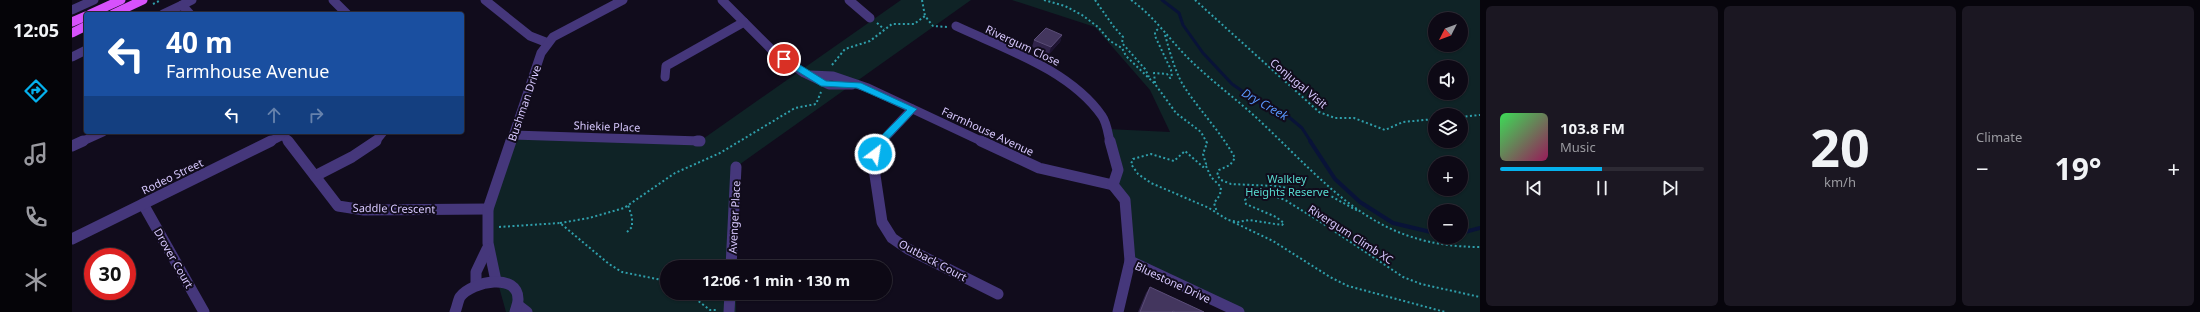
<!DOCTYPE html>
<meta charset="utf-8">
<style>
body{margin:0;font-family:"Noto Sans",sans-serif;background:#1b1722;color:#f1f3f6;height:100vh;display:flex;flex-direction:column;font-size:15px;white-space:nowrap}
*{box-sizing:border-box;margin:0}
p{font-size:13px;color:#9a9aa0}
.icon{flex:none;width:22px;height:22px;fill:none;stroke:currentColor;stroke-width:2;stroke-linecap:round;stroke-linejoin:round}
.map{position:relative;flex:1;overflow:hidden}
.drawer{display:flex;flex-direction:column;gap:6px;padding:6px;background:#07050c;width:720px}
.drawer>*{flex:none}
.top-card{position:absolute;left:12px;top:12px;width:380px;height:122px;border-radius:4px;box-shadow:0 1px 3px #0004,0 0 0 1px #2d2a34;background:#1a4fa0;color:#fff;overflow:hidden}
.needle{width:26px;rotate:228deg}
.fabs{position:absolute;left:1356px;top:12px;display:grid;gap:8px}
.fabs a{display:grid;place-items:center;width:40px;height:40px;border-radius:50%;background:#0d0915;box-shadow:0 1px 3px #0004,0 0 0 1px #2d2a34;font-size:20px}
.speed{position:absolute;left:12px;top:248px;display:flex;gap:8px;font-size:20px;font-weight:700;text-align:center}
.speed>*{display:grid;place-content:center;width:52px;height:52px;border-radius:50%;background:#0d0915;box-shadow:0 1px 3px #0004,0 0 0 1px #2d2a34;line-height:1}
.speed .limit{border:6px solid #d22;background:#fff;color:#111}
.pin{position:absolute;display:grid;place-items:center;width:34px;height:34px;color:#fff;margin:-17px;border:2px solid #fff;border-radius:50%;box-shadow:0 1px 4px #0007}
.me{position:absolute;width:44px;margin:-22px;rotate:31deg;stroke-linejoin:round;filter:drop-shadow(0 0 3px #0008)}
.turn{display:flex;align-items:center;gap:14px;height:84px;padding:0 16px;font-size:18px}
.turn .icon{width:52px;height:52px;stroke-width:2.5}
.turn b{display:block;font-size:28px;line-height:34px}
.lanes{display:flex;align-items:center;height:38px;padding:0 16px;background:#0003;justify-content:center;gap:20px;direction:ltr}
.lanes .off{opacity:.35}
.big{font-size:30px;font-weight:700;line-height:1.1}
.drawer .tile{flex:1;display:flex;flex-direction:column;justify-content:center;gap:6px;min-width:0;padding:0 14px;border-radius:6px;background:#1b1722}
.drawer .dial{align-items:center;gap:0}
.dial b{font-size:52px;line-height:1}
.song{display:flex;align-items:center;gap:12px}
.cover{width:48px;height:48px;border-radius:6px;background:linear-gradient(135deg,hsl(130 70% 55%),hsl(330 70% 35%))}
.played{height:4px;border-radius:2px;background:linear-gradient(90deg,#05b1ed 50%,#2d2a34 50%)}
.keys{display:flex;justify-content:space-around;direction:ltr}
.heat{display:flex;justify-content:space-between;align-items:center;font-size:22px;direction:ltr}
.drawer .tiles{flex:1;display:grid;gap:6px;grid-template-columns:repeat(3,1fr)}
.trip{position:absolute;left:588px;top:260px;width:232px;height:40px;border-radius:20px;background:#0d0915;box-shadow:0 1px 3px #0004,0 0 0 1px #2d2a34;font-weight:700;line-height:40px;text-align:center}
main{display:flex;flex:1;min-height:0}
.menu{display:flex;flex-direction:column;width:72px;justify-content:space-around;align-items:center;background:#050408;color:#9a9aa0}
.menu .icon{width:28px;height:28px}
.menu .active{color:#05b1ed}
.menu b{font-size:18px;color:#f1f3f6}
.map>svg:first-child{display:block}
</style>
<main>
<nav class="menu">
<b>12:05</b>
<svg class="icon active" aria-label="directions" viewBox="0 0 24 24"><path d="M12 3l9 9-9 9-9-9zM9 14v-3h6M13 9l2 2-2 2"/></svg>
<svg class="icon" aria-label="music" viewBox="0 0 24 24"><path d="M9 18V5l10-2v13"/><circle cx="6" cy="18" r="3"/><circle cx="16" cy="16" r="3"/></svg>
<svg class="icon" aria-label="phone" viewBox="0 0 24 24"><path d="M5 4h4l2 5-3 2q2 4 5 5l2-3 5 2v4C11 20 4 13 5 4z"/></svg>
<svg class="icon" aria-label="climate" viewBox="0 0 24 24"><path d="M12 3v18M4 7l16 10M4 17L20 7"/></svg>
</nav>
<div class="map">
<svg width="1408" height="312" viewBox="0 0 1408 312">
<rect width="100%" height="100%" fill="#110c1c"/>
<g fill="#0f2326" fill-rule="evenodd">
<path d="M829 0H899L664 167V267H595V293H664V312H434L424 276 416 209 441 135 628 141Z"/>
<path d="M940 0H1408V312H1167L1058 261 1048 193 1035 129 1098 132 1078 90 1023 27ZM1363 19H1389V45H1363ZM1363 67H1389V93H1363ZM1363 115H1389V141H1363ZM1363 163H1389V189H1363ZM1363 211H1389V237H1363Z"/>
</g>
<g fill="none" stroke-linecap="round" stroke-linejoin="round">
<path stroke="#091338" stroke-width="3" d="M1090 0 1107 13 1111 25 1131 53 1160 84 1189 104 1212 113 1230 128 1239 142"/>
<g stroke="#091338" stroke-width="4">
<path d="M1238 141 1263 179 1288 202 1321 223 1363 233"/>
<path d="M1389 233 1408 228"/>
</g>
<g stroke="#2f9fab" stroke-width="2" stroke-dasharray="2 2.5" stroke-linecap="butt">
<path d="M850 0 853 16"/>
<path d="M972 0 993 6 1010 15 1026 27 1038 41 1050 48 1054 56 1083 84 1104 113 1129 132 1135 143 1131 154 1134 164 1131 167 1113 151 1102 161 1079 154 1061 159 1059 164 1066 174 1079 183 1137 208 1156 220 1166 222 1177 220 1210 225 1212 223 1204 217 1174 204 1173 200 1180 194 1191 192 1213 200 1247 221 1331 277 1349 284 1408 297"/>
<path d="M1023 0 1042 27 1051 37 1050 43 1073 69 1077 77"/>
<path d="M1059 0C1082 16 1097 39 1116 58 1139 81 1166 100 1189 122 1260 189 1303 247 1408 247"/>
<path d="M1123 0 1247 112 1263 118H1282L1313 130 1331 122 1363 119"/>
<path d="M81 4 89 0"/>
<path d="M805 23 812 29"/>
<path d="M1093 35C1098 52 1102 69 1111 85 1127 110 1149 132 1163 158L1158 165 1147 170 1145 175 1149 180 1159 184 1203 186 1255 194 1286 211"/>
<path d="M760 65 773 49 798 41 820 24H842L853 16 861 26 875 27"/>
<path d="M1083 83 1082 73 1095 74 1098 78 1100 77 1099 70 1083 36V32L1087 28"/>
<path d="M1389 117 1408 115"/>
<path d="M1134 166 1139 177 1149 187 1148 195 1142 203 1145 212"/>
<path d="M1161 222 1201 241 1258 277 1276 286 1373 312"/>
<path d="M488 223 517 218 552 208 603 173 648 153 723 108 744 104 749 92"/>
<path d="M427 227 488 223 537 264 550 272 595 281"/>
<path d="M555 232 560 227V217L556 205"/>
<path d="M616 293 638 310H646"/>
</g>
<g stroke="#45377b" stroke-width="9">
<path d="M261 0 275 14"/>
<path d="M413 0 458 36 476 43"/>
<path d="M650 0 702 52 732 73 757 85H780"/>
<path d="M777 0 798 18"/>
<path d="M0 10 22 0"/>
<path d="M91 14 110 5"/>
<path d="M118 14 110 5 120 0"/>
<path d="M884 26C933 49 998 70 1030 116 1035 123 1036 134 1038 142"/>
<path d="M0 57 14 50"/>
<path d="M738 75 761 76 796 88 911 142"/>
<path d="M593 77 594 66 672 22"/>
<path d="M209 132 217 142"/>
<path d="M441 135 628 141"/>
<path d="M9 142 31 132"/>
<path d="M197 142 211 135"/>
<path d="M303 142 311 132"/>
<path d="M439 142 469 53 481 37 551 0"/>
<path d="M809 142 840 109"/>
</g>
<g stroke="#45377b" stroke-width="11">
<path d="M216 141 266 206 292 210 416 209"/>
<path d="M625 141H628"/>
<path d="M810 141 805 146 801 162 810 222 820 238 836 249 926 294"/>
<path d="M909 141 967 168 1041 185"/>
<path d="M1038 141 1046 170 1041 185 1053 200 1058 261 1046 312"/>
<path d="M0 146 11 141"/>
<path d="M243 176 280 157 304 141"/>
<path d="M71 204 132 312"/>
<path d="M0 239 199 141"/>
<path d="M1058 261 1167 312"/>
<path d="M659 267 664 167"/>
<path d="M424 281 416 243V209L439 141"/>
<path d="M404 285V272L415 249"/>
<path d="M446 305 455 312"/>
<path d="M383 312C385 307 386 301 388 297 400 281 447 272 446 300 446 304 444 308 443 312"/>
<path d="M657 312 658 293"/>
</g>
<g stroke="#d751fc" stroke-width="9">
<path d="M18 14 49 0"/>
<path d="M41 14 71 0"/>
<path d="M0 22 14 16"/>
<path d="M0 33 14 26"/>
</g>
</g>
<g fill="#31244b">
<path d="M990 35 988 42 977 54 960 47 962 40Z"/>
<path d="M1078 287 1132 312H1066L1074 293Z"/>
</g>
<path fill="#1d1330" d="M990 35 988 42 977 54 979 47Z"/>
<g fill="#43365e" stroke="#5a4d77">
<path d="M974 28 990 35 979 47 962 40Z"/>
<path d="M1078 287 1132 312H1103L1101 311 1100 312H1068Z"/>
</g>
<path fill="#05b1ed" stroke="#03739a" d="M709 57H715L754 81 789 83 845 109 809 147 806 156H800L798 154 802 143 835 110 785 88 749 86 709 61Z"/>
<g text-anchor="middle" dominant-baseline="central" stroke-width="4" stroke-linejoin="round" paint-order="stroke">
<g font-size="11" fill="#d7c8fe" stroke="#110c1c">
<text transform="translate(951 45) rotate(25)">Rivergum Close</text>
<text transform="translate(1227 83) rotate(40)">Conjugal Visit</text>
<text transform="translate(452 103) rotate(-71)">Bushman Drive</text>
<text transform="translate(535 126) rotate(2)">Shiekie Place</text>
<text transform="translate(916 131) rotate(25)">Farmhouse Avenue</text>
<text transform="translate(100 176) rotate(-26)">Rodeo Street</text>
<text transform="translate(322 208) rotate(1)">Saddle Crescent</text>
<text transform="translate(662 217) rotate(-87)">Avenger Place</text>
<text transform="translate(1279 234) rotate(33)">Rivergum Climb XC</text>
<text transform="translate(102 258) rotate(60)">Drover Court</text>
<text transform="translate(861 260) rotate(28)">Outback Court</text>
<text transform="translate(1101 282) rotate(25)">Bluestone Drive</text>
</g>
<g font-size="11" fill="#57dbcf" stroke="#110c1c">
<text x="1215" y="178">Walkley<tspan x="1215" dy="13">Heights Reserve</tspan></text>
</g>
<g font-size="12" font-style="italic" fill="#5896fc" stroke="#110c1c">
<text transform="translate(1193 104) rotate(30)">Dry Creek</text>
</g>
</g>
</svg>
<div class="fabs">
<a><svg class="needle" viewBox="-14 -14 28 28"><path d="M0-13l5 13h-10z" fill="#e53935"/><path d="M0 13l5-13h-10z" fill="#9a9aa0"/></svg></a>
<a><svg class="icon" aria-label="sound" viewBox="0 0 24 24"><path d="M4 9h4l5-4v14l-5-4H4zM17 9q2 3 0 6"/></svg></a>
<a><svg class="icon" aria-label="layers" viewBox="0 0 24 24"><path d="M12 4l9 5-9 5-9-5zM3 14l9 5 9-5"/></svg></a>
<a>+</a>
<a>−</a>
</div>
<div class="speed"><div class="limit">30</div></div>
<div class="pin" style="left:712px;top:59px;background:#d93025"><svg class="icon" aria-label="arrive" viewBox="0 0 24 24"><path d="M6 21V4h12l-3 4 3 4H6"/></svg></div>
<svg class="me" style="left:803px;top:154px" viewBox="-20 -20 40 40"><circle r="17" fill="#05b1ed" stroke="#fff" stroke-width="3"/><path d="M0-11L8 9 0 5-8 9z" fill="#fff"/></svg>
<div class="trip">12:06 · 1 min · 130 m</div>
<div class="top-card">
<div class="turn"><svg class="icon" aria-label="left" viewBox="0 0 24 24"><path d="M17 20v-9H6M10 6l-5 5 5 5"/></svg><div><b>40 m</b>Farmhouse Avenue</div></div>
<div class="lanes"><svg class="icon" aria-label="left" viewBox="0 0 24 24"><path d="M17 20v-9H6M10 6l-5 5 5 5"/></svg><svg class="icon off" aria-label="ahead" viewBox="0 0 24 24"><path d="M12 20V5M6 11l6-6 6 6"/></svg><svg class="icon off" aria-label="right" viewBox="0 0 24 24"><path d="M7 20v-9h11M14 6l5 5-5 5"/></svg></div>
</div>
</div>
<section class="drawer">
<div class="tiles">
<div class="tile">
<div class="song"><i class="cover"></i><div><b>103.8 FM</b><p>Music</p></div></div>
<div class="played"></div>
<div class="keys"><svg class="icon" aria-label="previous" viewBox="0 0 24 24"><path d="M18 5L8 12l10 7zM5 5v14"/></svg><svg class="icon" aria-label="pause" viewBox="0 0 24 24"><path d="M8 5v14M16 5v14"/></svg><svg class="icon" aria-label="next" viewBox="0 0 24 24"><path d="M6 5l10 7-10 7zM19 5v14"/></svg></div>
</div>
<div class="tile dial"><b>20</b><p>km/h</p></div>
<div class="tile"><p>Climate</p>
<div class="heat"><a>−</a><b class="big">19°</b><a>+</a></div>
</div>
</div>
</section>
</main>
